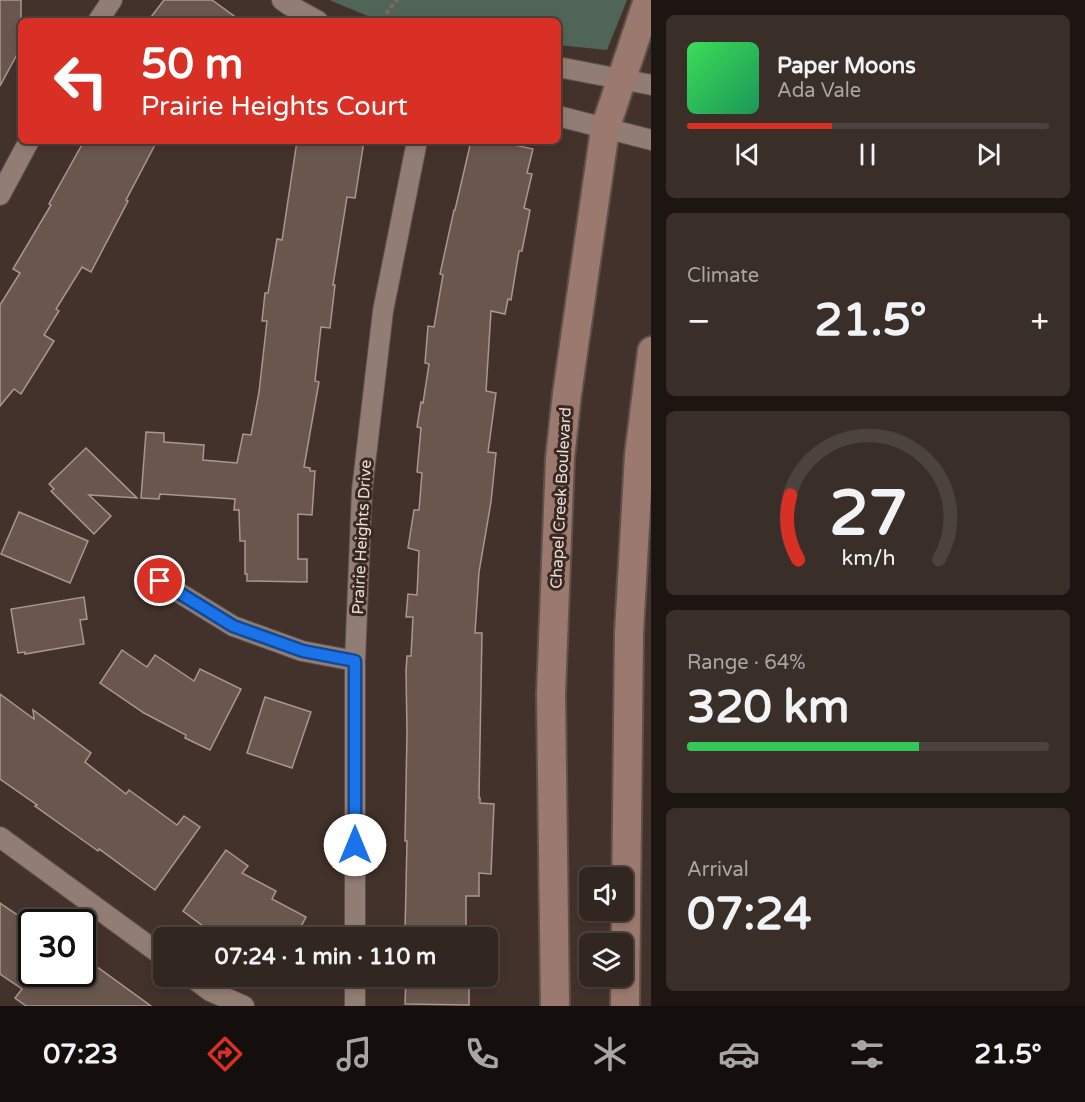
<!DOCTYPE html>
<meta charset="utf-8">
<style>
body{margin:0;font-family:"Varela Round",sans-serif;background:#3a2e29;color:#f1f3f6;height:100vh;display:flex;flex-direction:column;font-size:22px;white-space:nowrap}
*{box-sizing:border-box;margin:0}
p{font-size:20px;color:#a8a5a5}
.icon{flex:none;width:33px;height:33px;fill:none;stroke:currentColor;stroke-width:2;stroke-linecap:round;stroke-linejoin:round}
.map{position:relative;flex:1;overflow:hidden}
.panel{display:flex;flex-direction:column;gap:15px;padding:15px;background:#1c1512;width:434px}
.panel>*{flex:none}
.top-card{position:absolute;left:18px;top:18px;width:543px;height:126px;border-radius:9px;box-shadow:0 3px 9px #0003,0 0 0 2px #4d433e;background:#d93025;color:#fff;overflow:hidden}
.fabs{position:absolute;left:579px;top:867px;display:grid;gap:12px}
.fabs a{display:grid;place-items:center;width:54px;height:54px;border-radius:9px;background:#322620;box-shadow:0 3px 9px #0003,0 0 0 2px #4d433e;font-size:30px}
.speed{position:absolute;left:18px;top:909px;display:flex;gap:12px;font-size:30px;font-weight:700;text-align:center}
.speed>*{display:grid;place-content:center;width:78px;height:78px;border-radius:50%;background:#322620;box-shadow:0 3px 9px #0003,0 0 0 2px #4d433e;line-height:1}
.speed .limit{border:3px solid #111;border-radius:9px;background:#fff;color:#111}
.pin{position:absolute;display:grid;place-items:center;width:51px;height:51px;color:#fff;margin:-26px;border:3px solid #fff;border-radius:50%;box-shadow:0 2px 6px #0007}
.me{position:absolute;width:66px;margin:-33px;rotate:0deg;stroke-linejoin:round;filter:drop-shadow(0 0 4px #0008)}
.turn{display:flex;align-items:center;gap:21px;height:126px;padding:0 24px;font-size:27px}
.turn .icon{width:78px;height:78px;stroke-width:2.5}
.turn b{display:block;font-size:42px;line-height:51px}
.big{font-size:45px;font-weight:700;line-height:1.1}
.panel .card{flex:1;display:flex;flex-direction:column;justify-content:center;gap:9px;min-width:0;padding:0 21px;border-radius:9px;background:#3a2e29}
.panel .dial{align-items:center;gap:0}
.dial svg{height:156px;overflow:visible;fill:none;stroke:#4d433e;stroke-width:7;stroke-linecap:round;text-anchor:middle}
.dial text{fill:#f1f3f6;stroke:none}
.song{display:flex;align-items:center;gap:18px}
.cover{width:72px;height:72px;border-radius:9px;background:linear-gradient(135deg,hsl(130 70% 55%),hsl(150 70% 35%))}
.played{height:6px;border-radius:3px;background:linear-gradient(90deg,#d93025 40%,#4d433e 40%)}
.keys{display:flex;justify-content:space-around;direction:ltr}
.heat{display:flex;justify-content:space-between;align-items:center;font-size:33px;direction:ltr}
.charge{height:9px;border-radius:4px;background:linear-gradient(90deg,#34c759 64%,#4d433e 0)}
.trip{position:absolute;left:153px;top:927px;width:345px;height:60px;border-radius:9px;background:#322620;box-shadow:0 3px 9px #0003,0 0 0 2px #4d433e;font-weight:700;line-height:60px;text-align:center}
.menu{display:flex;height:96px;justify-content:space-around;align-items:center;background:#140f0d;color:#a8a5a5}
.menu .icon{width:42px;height:42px}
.menu .active{color:#d93025}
.menu b{font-size:27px;color:#f1f3f6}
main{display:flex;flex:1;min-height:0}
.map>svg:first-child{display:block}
</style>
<main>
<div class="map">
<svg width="652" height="1006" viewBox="0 0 652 1006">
<rect width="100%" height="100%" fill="#43322b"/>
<path fill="#506557" d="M329 0H627L607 50 558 45V21H380Z"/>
<g fill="#69574e" stroke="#ab968d" stroke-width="1.5">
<path d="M0 0H21V47L0 86Z"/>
<path d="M164 0H212L241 21H148Z"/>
<path d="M84 141H157L126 200 128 201 91 272 82 267 56 309 59 311 44 335 54 341 21 394 14 389 0 406V305L20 273 13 269 51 205 49 204Z"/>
<path d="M297 141H364L355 198 347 197 333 285H335L330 328 321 327 315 381 319 382 304 467 310 468V471H315L312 515 298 514V559H307V582L247 581V574H245V541H240L239 510H234L235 499 160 494 159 499 141 498 146 432 164 433V442L204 445 203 460 237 463 243 434 251 435 259 392 267 321H262L265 293H268L277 239 282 240Z"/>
<path d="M471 141H496L533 149 527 173 532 174 524 208 530 210 522 251H519L511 300 508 299 505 314 491 311 486 391 496 393 488 452 496 453 491 502 479 572 475 633H482L479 798H480V803L494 804 491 874 479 873V896H466V938H409V931H405L407 841H405L407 732 406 671 407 656H411L413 617H406L408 594 417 595 419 551 408 548 414 510H419L422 473 417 472 421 428 417 427 421 402 423 403 429 364 425 363 428 326 434 327 443 275 440 274 454 210H455Z"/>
<path d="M86 448 137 498 89 495 111 516 94 534 51 491 54 489 49 484Z"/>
<path d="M19 512 88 541 70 583 1 554Z"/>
<path d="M84 597 87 619 80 620 84 644 25 654V652L18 653 11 609Z"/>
<path d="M122 650 147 667 155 655 194 681 200 669 241 689 210 750 185 738 186 735 144 713 100 683Z"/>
<path d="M0 694 34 719 33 710 91 753 85 762 126 794 129 790 177 825 184 816 200 827 155 890 99 849 98 851 35 806 37 805 0 779Z"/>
<path d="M265 697 311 712 292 768 247 753Z"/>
<path d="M226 850 248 866 242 873 276 891 272 899 306 917 295 938H219L183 911Z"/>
<path d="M0 903 32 925V974H82V956L151 1006H26L15 998 22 989 0 974Z"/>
<path d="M406 976H469V1005L405 1004Z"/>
</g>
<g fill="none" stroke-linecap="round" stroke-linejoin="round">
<g stroke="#5e514a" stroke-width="22">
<g id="minor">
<path d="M282 0 289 5 318 21"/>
<path d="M98 21 112 0"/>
<path d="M558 67 652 85"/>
<path d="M558 116 652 140"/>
<path d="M0 195 29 141"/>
<path d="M160 581 233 626 302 651 355 661"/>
<path d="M0 837 164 957"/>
<path d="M355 938V661L362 490 383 311 417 141"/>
<path d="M190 976 210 991 244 1006"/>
<path d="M355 1006V976"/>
</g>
</g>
<g stroke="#5e514a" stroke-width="32">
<g id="secondary">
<path d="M555 1006 551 694 560 458 567 394 605 129 648 0"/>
<path d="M625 1006 629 633 639 455 652 351"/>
</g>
</g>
<path stroke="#786963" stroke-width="4" stroke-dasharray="4.5 3" stroke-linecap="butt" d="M382 20 395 1 399 0"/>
<use href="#minor" stroke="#917d74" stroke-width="20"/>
<use href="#secondary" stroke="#9c796e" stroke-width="28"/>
</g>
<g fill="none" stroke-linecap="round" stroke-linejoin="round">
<g stroke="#114b97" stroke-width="15">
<path id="route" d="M160 581 233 626 303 651 355 661V845"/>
</g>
<use href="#route" stroke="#1a73e8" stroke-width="10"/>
</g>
<g text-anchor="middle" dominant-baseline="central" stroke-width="6" stroke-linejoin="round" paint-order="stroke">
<g font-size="16" fill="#e8ddd8" stroke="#392821">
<text transform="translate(561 498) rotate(-87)">Chapel Creek Boulevard</text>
<text transform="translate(362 537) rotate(-87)">Prairie Heights Drive</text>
</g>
</g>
</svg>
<div class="fabs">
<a><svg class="icon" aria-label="sound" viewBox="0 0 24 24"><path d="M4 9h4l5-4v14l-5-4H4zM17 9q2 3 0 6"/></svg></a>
<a><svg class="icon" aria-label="layers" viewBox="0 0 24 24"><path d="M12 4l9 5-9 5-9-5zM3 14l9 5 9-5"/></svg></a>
</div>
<div class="speed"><div class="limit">30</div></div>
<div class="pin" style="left:160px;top:581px;background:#d93025"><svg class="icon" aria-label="arrive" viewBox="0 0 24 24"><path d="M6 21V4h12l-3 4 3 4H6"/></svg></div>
<svg class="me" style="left:355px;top:845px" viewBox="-20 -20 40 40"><circle r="19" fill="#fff"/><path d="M0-13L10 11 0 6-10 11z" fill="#1a73e8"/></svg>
<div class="trip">07:24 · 1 min · 110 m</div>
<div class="top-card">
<div class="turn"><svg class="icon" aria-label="left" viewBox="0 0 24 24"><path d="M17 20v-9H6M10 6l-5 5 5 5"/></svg><div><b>50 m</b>Prairie Heights Court</div></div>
</div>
</div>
<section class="panel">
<div class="card">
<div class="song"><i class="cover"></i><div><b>Paper Moons</b><p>Ada Vale</p></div></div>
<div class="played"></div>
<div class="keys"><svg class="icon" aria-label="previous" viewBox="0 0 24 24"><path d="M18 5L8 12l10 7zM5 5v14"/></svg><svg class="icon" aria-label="pause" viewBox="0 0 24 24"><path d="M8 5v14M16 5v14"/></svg><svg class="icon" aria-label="next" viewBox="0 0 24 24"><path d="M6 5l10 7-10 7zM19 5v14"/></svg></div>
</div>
<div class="card"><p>Climate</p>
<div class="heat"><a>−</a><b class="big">21.5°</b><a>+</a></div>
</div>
<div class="card dial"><svg viewBox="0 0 100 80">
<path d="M14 69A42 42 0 1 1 86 69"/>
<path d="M14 69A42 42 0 0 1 10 36" stroke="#d93025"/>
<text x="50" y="56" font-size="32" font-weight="700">27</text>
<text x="50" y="72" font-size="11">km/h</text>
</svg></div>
<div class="card"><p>Range · 64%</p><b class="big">320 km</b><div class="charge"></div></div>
<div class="card"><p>Arrival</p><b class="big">07:24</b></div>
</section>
</main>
<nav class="menu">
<b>07:23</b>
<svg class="icon active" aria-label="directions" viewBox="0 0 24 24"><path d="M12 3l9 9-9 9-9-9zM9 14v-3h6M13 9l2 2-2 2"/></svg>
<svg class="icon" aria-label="music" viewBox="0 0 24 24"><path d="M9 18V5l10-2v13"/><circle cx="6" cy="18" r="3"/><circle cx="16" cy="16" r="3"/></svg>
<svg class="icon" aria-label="phone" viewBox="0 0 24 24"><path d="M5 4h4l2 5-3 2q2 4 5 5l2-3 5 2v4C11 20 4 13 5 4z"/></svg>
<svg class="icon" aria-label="climate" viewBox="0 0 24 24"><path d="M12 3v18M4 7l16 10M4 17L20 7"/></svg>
<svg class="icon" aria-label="car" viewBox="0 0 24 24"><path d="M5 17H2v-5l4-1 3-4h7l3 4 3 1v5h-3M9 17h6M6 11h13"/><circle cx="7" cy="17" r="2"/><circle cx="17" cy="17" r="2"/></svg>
<svg class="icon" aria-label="filters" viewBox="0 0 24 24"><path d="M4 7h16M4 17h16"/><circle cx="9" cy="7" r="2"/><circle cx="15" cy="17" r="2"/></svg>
<b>21.5°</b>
</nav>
